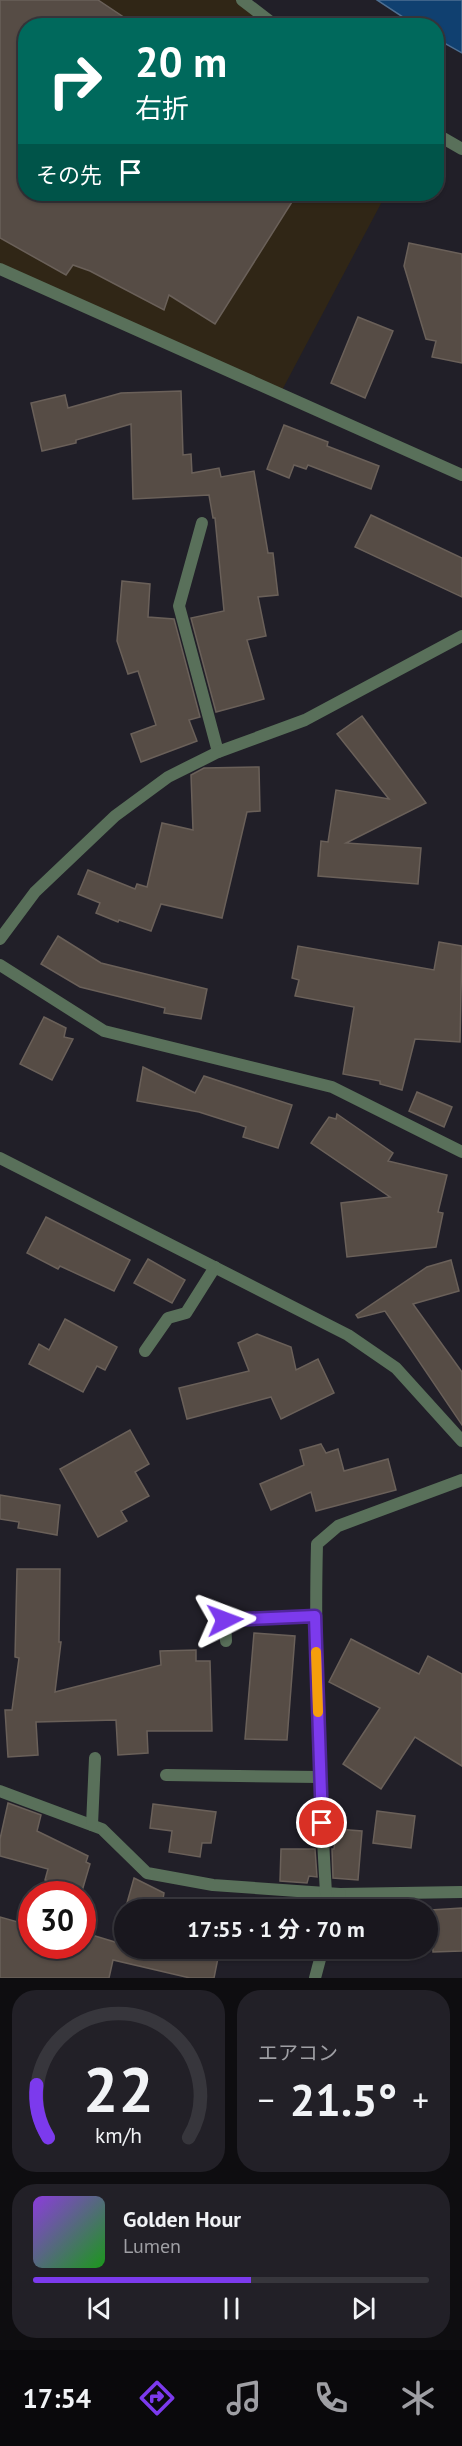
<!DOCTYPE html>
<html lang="ja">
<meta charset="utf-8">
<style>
body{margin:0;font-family:"PT Sans","Noto Sans JP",sans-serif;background:#222027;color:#f1f3f6;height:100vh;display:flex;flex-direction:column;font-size:22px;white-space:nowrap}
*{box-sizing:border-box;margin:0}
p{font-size:20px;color:#9f9fa4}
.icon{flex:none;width:33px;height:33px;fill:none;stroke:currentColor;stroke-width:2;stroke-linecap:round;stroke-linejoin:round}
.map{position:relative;height:1978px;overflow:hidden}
.details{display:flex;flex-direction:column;gap:12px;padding:12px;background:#0e0d10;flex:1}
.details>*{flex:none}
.top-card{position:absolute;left:18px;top:18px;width:426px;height:183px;border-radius:24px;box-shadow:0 2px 4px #0004,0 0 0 2px #37363c;background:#00695c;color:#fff;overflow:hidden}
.speed{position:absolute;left:18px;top:1881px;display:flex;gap:12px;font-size:30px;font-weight:700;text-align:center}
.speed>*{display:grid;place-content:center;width:78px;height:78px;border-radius:50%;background:#19171e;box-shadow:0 2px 4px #0004,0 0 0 2px #37363c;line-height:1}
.speed .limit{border:9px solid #d22;background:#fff;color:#111}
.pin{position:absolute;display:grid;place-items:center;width:51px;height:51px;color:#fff;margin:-26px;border:3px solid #fff;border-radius:50%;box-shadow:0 2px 6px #0007}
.me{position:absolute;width:66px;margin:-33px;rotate:87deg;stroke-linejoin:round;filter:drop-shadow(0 0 4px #0008)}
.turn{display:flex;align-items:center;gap:21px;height:126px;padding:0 18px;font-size:27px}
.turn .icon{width:78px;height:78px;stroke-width:2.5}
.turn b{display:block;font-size:42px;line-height:51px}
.then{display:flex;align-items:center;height:57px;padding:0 18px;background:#0003;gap:12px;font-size:22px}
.big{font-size:45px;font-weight:700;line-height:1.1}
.details .widget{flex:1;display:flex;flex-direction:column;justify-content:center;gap:9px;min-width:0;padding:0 21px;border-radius:24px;background:#222027}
.details .dial{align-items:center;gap:0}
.dial svg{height:156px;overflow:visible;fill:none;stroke:#37363c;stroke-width:7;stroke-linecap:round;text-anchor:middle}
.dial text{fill:#f1f3f6;stroke:none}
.song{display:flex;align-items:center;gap:18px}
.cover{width:72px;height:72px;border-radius:9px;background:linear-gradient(135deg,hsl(270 70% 55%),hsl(120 70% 35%))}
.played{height:6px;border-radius:3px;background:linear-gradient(90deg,#7c3aed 55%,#37363c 55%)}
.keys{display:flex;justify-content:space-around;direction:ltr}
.heat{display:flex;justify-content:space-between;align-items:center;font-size:33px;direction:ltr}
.details .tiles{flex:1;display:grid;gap:12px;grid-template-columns:1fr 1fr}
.widget:last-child{grid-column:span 2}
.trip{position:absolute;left:114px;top:1899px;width:324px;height:60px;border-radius:30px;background:#19171e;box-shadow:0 2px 4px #0004,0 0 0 2px #37363c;font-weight:700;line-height:60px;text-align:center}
.tabs{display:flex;height:96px;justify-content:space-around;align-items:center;background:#0a090c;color:#9f9fa4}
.tabs .icon{width:42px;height:42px}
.tabs .current{color:#7c3aed}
.tabs b{font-size:27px;color:#f1f3f6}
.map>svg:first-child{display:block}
</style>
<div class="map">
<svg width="462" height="1978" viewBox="0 0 462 1978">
<rect width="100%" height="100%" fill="#211f28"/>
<path fill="#302616" d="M0 0H239L269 25 26 26V194H386L280 394 0 265Z"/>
<path fill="#104070" stroke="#4e6f92" stroke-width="1.5" d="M377 0H462V53L437 39 436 26 415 25Z"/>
<g fill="#564c45" stroke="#6a6059" stroke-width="1.5">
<path d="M0 0H98L137 26H26V194H297L215 324 169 295 164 310 90 271 73 265 66 275 0 238Z"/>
<path d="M409 243 462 254V363L432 357 436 341 426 339 404 266Z"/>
<path d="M358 317 393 331 365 398 331 383Z"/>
<path d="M181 391 183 455 191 454 192 473 219 468 221 477 254 471 268 553H273L278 595 258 597 266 636 247 640 264 699 216 712 191 618 224 611 215 518H213L209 495 133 499 131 424 76 440V443L42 451 31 403 65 395 68 408 121 393Z"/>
<path d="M284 425 328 442 327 446 379 466 371 489 308 465 306 469 294 465 289 478 267 469Z"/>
<path d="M371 515 462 558V597L355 547Z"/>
<path d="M122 581 150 584 148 617 174 619 200 717 189 720 197 741 141 762 131 734 156 725 138 671 128 674 117 641Z"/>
<path d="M362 716 426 803 346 843 421 848 418 884 318 876 321 841 328 842 336 790 389 799 337 734Z"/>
<path d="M259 767 260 811 247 812 222 918 161 904 151 931 119 920 118 922 96 913 100 903 78 894 88 870 135 889 137 884 147 887 162 823 193 830 191 775 204 768Z"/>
<path d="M58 936 101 963 207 989 201 1019 164 1013 165 1008 80 987 41 964Z"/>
<path d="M439 942 462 946 460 1042 415 1039 402 1090 380 1084V1081L343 1074 354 1007 295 996 299 980 292 978 298 946 434 970Z"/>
<path d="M44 1017 66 1028 64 1037 73 1039 52 1080 20 1064Z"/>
<path d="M143 1067 195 1093 204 1076 292 1105 278 1148 243 1137 246 1127 199 1112 137 1101Z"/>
<path d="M417 1092 452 1107 444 1127 409 1111Z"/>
<path d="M337 1114 393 1153 388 1161 447 1175 438 1212 443 1213 436 1247 347 1257 341 1203 390 1197 311 1143 329 1117 336 1119Z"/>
<path d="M46 1217 130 1260 114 1291 60 1266 58 1269 27 1253Z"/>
<path d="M148 1259 185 1280 172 1303 134 1283Z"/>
<path d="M451 1260 459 1291 413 1304 462 1372V1425L385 1311 358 1318 356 1315 427 1267Z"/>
<path d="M65 1319 117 1347 105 1370 97 1366 83 1392 29 1364 39 1344 49 1350Z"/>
<path d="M257 1334 291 1347 296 1370 318 1359 334 1393 281 1419 271 1397 187 1419 179 1388 249 1371 238 1343Z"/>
<path d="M130 1430 149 1464 135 1472 149 1496 121 1511 127 1521 98 1537 60 1469Z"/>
<path d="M321 1444 326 1453 338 1449 344 1471 388 1459 396 1490 316 1511 311 1492 271 1510 260 1484 304 1465 300 1450Z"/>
<path d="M0 1495 60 1505 57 1535 18 1528 19 1522 0 1519Z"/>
<path d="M17 1569H60L59 1642H61L55 1692 161 1665 160 1651 196 1650V1661H210L212 1731H147L148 1753 118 1755 116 1720 36 1722 38 1755 8 1757 5 1710H12L19 1658 15 1657Z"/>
<path d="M254 1633 295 1636 287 1740 245 1739Z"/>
<path d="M351 1639 419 1674 428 1656 462 1674V1766L415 1737 381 1789 343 1764 380 1708 329 1682Z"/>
<path d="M8 1803 41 1815 37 1831 88 1856 86 1862 90 1864 82 1891 45 1880 48 1869 0 1856V1839Z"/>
<path d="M153 1804 216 1812 211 1843H202L200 1857 169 1852 172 1831 150 1828Z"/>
<path d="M377 1811 415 1816 411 1848 373 1843Z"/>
<path d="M336 1829 362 1831 358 1880 333 1878 332 1849H334Z"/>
<path d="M281 1849H315L317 1877 309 1876 307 1883 280 1881Z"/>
<path d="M134 1878 164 1893 162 1906 178 1910H125Z"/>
<path d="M280 1898 304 1900 303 1910H241L242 1905 252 1907 254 1899 279 1903Z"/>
<path d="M462 1908V1951L433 1952 431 1910Z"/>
<path d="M124 1910V1948H220L214 1978H190L113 1960 109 1978H0V1917L32 1926V1946H82V1932L115 1942Z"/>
</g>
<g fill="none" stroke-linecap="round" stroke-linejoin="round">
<g stroke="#59705a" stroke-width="12">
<path d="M242 0 276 26"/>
<path d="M436 134 462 149"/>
<path d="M0 269 462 475"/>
<path d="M202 523 179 606 218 752"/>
<path d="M0 939 35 892 115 816 168 777 218 752 305 720 462 636"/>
<path d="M0 965 104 1031 332 1087 462 1152"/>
<path d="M0 1158 348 1335 396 1368 462 1441"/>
<path d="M145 1351 168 1318 186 1313 215 1267"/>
<path d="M226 1641 225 1620 315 1616"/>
<path d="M166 1775 319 1777"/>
<path d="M0 1791 102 1829 147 1873 213 1885 340 1894 462 1892"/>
<path d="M92 1825 95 1758"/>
<path d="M326 1893C319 1776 314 1660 317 1544L338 1526 462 1480"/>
<path d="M335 1910 340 1894"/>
<path d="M315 1978 323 1948"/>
</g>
</g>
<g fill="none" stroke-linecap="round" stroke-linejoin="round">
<g stroke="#51269a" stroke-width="15">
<path id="route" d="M225 1620 315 1616 322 1823"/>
</g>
<use href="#route" stroke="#7c3aed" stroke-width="10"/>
<path stroke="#f59e0b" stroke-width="10" d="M316 1652 318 1712"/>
</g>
</svg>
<div class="speed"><div class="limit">30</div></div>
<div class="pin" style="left:322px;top:1823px;background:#d93025"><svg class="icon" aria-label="arrive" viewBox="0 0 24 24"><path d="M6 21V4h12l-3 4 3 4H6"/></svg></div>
<svg class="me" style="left:225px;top:1620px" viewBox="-20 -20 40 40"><path d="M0-17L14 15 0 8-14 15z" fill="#7c3aed" stroke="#fff" stroke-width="4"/></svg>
<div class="trip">17:55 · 1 分 · 70 m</div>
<div class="top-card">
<div class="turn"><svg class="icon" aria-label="right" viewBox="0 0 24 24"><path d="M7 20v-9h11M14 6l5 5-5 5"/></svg><div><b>20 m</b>右折</div></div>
<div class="then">その先<svg class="icon" aria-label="arrive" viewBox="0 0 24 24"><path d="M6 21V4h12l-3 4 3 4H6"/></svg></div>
</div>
</div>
<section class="details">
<div class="tiles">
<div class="widget dial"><svg viewBox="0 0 100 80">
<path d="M14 69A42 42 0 1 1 86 69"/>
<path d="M14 69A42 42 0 0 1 8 42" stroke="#7c3aed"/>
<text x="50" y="56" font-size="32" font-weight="700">22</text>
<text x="50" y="72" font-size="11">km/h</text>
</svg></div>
<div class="widget"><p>エアコン</p>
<div class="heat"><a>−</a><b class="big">21.5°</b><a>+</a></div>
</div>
<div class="widget">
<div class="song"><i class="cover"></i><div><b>Golden Hour</b><p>Lumen</p></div></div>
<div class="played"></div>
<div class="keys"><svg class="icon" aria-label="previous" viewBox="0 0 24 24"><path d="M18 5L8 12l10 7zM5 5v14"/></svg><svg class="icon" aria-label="pause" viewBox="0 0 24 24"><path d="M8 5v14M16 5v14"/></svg><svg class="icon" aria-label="next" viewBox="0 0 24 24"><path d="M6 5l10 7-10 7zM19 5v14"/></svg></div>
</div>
</div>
</section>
<nav class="tabs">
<b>17:54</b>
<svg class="icon current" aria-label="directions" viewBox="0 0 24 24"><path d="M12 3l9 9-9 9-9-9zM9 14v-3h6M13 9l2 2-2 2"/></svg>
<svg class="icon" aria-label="music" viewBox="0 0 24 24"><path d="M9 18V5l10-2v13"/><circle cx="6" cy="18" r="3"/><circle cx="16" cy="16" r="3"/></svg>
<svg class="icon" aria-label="phone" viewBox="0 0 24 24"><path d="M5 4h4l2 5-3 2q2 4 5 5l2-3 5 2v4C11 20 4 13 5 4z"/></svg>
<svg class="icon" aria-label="climate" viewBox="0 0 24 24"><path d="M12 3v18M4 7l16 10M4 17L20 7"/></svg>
</nav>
